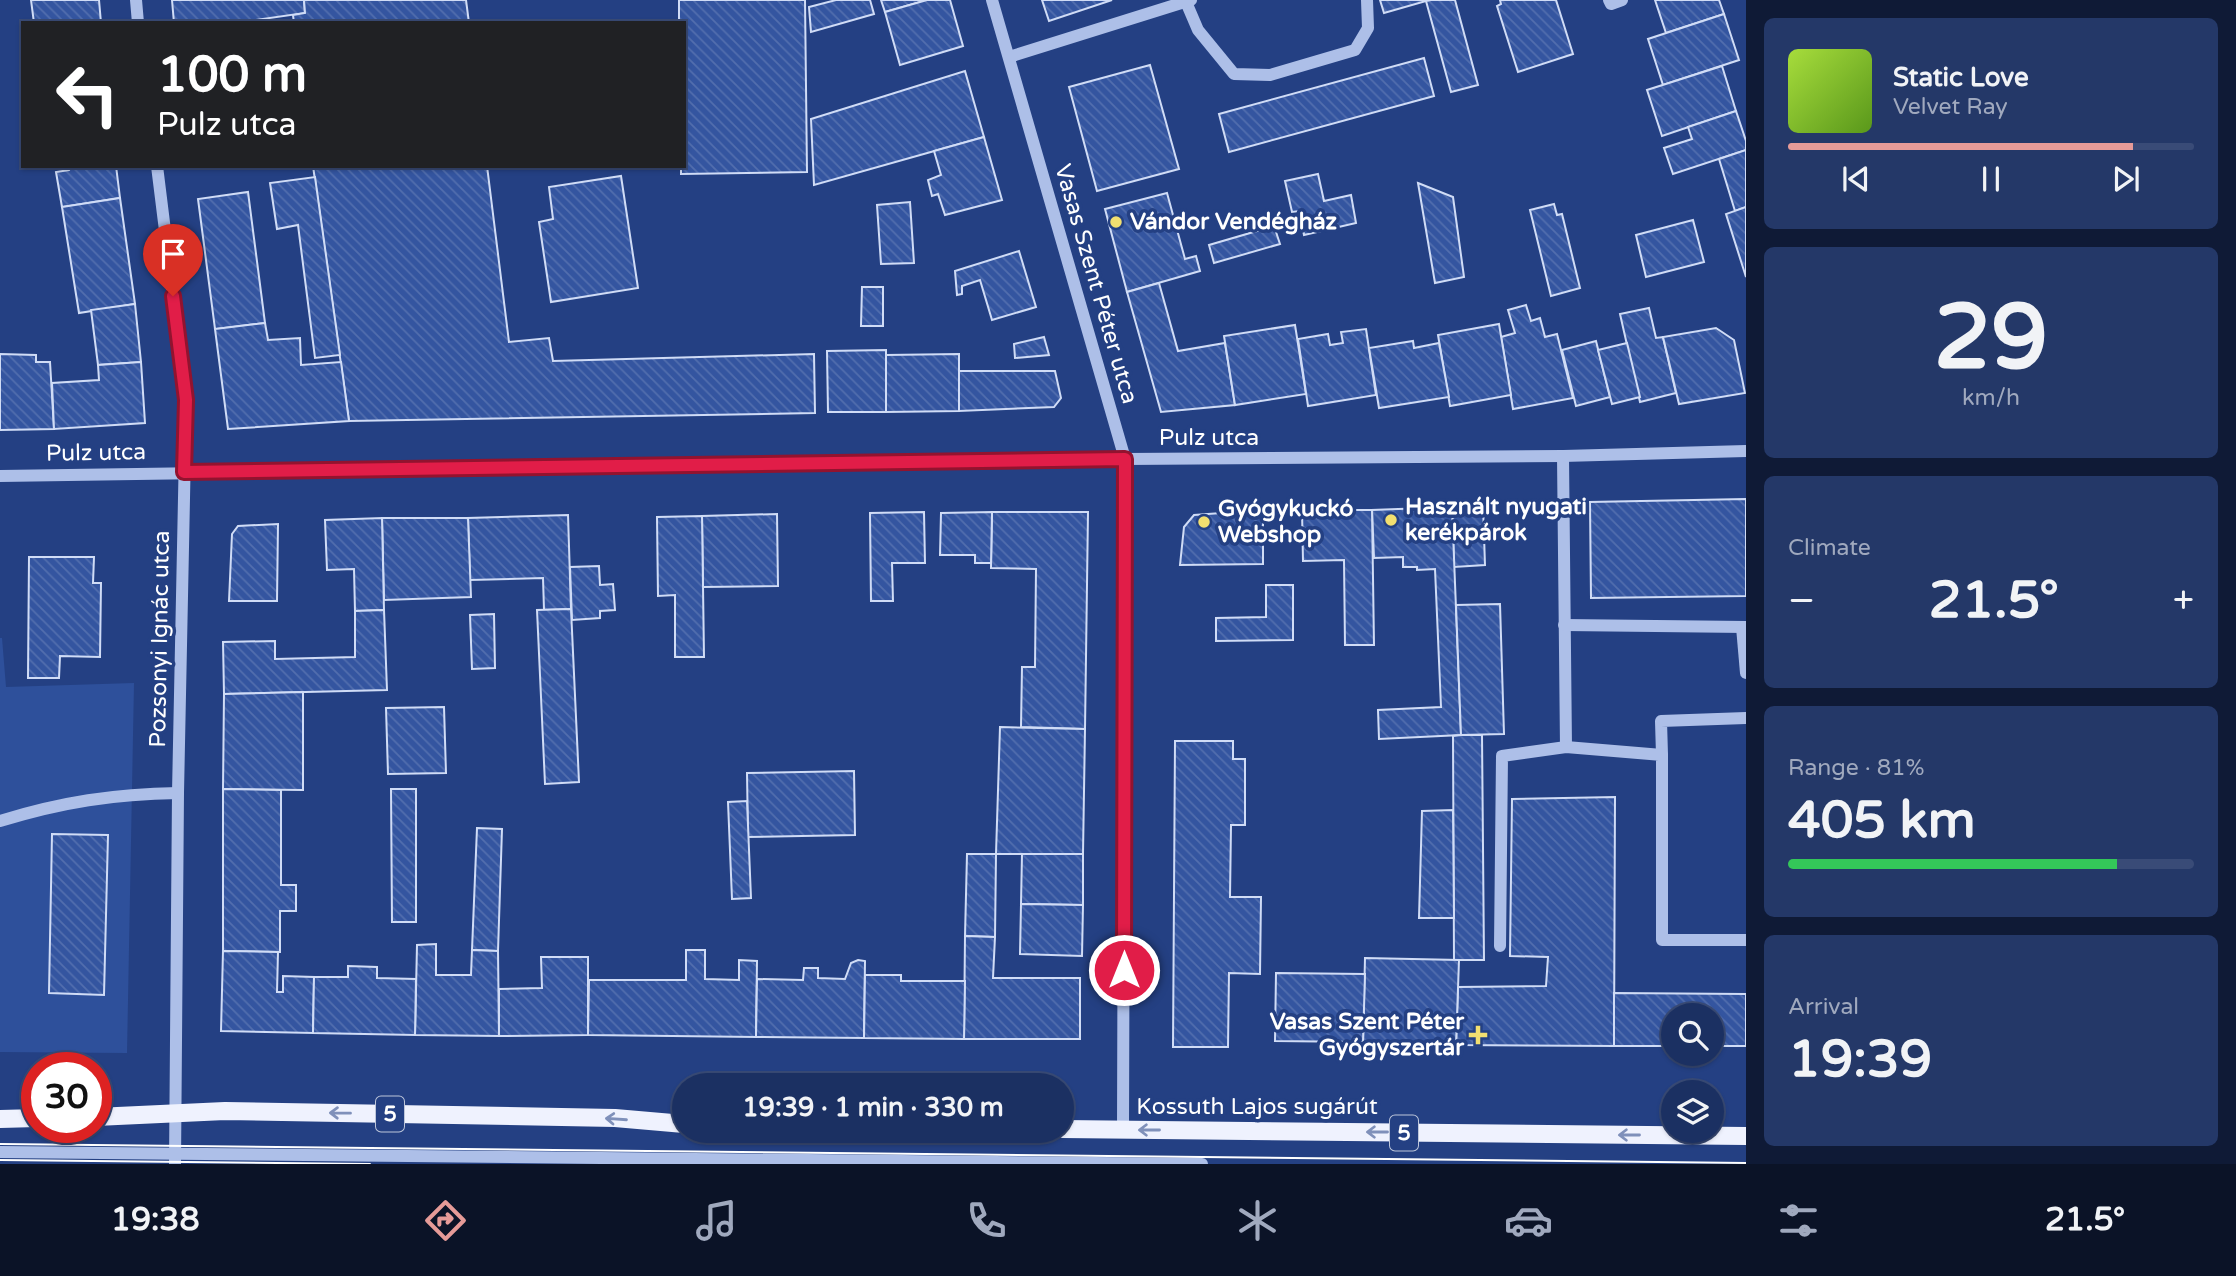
<!DOCTYPE html>
<meta charset="utf-8">
<style>
body{margin:0;font-family:"Varela Round",sans-serif;background:#243868;color:#f1f3f6;height:100vh;display:flex;flex-direction:column;font-size:26px;white-space:nowrap}
*{box-sizing:border-box;margin:0}
p{font-size:23px;color:#a0a9be}
.icon{flex:none;width:38px;height:38px;fill:none;stroke:currentColor;stroke-width:2;stroke-linecap:round;stroke-linejoin:round}
.map{position:relative;flex:1;overflow:hidden}
.side{display:flex;flex-direction:column;gap:18px;padding:18px;background:#0f1a36;width:490px}
.side>*{flex:none}
.banner{position:absolute;left:21px;top:21px;width:665px;height:147px;border-radius:0px;box-shadow:0 2px 5px #0004,0 0 0 2px #394b77;background:#202124;color:#fff;overflow:hidden}
.fabs{position:absolute;left:1661px;top:1003px;display:grid;gap:14px}
.fabs a{display:grid;place-items:center;width:63px;height:63px;border-radius:50%;background:#1b3062;box-shadow:0 2px 5px #0004,0 0 0 2px #394b77;font-size:35px}
.speed{position:absolute;left:21px;top:1052px;display:flex;gap:14px;font-size:35px;font-weight:700;text-align:center}
.speed>*{display:grid;place-content:center;width:91px;height:91px;border-radius:50%;background:#1b3062;box-shadow:0 2px 5px #0004,0 0 0 2px #394b77;line-height:1}
.speed .limit{border:10px solid #d22;background:#fff;color:#111}
.pin{position:absolute;display:grid;place-items:center;width:60px;height:60px;color:#fff;margin:-72px -30px;border-radius:50% 50% 50% 0;rotate:-45deg;box-shadow:0 0 7px #0007}
.pin .icon{rotate:45deg}
.me{position:absolute;width:77px;margin:-38px;rotate:0deg;stroke-linejoin:round;filter:drop-shadow(0 0 5px #0008)}
.turn{display:flex;align-items:center;gap:24px;height:147px;padding:0 21px;font-size:32px}
.turn .icon{width:91px;height:91px;stroke-width:2.5}
.turn b{display:block;font-size:49px;line-height:60px}
.big{font-size:52px;font-weight:700;line-height:1.1}
.side .card{flex:1;display:flex;flex-direction:column;justify-content:center;gap:10px;min-width:0;padding:0 24px;border-radius:10px;background:#243868}
.side .dial{align-items:center;gap:0}
.dial b{font-size:91px;line-height:1}
.song{display:flex;align-items:center;gap:21px}
.cover{width:84px;height:84px;border-radius:10px;background:linear-gradient(135deg,hsl(80 70% 55%),hsl(90 70% 35%))}
.played{height:7px;border-radius:4px;background:linear-gradient(90deg,#e69b98 85%,#394b77 85%)}
.keys{display:flex;justify-content:space-around;direction:ltr}
.heat{display:flex;justify-content:space-between;align-items:center;font-size:38px;direction:ltr}
.charge{height:10px;border-radius:5px;background:linear-gradient(90deg,#34c759 81%,#394b77 0)}
.trip{position:absolute;left:672px;top:1073px;width:402px;height:70px;border-radius:35px;background:#1b3062;box-shadow:0 2px 5px #0004,0 0 0 2px #394b77;font-weight:700;line-height:70px;text-align:center}
.tabs{display:flex;height:112px;justify-content:space-around;align-items:center;background:#0b1327;color:#a0a9be}
.tabs .icon{width:49px;height:49px}
.tabs .current{color:#e69b98}
.tabs b{font-size:32px;color:#f1f3f6}
main{display:flex;flex:1;min-height:0}
.map>svg:first-child{display:block}
</style>
<main>
<div class="map">
<svg width="1746" height="1164" viewBox="0 0 1746 1164">
<defs>
<pattern id="building-back-hatch" width="6" height="6" patternUnits="userSpaceOnUse" patternTransform="scale(1.75)"><rect width="6" height="6" fill="#3455a0"/><path d="M-1 5l2 2M0 0l6 6M5-1l2 2" fill="none" stroke="#526eae"/></pattern>
</defs>
<rect width="100%" height="100%" fill="#244083"/>
<path fill="#2e509b" d="M0 638H2L6 687 134 683 127 1053 0 1052Z"/>
<g fill="url(#building-back-hatch)" stroke="#d0dcf6" stroke-width="2">
<path d="M31 0H99L101 23H34Z"/>
<path d="M172 0H304L305 13 234 23H174Z"/>
<path d="M304 0H466L469 23H294L293 15 305 13Z"/>
<path d="M679 0H805L807 172 681 174V166H684V23H679Z"/>
<path d="M836 0H870L874 14 811 32 809 7Z"/>
<path d="M881 0H927L885 12Z"/>
<path d="M927 0H950L963 46 900 65 885 12Z"/>
<path d="M1042 0H1112L1049 21Z"/>
<path d="M1380 0H1426V1L1384 13Z"/>
<path d="M1431 0H1455L1478 85 1451 92 1426 1Z"/>
<path d="M1500 0H1556L1573 54 1518 72 1497 6 1501 4Z"/>
<path d="M1655 0H1719L1724 14 1666 33Z"/>
<path d="M1724 14 1739 60 1663 85 1648 39Z"/>
<path d="M1424 58 1434 96 1229 152 1219 114Z"/>
<path d="M1150 65 1179 169 1097 191 1069 87Z"/>
<path d="M1722 66 1736 111 1662 136 1647 90Z"/>
<path d="M965 71 984 137 814 185 811 119Z"/>
<path d="M1736 111 1746 141V150L1673 174 1664 148 1692 139 1688 127Z"/>
<path d="M984 137 1002 200 945 215 938 194 932 196 928 180 941 175 934 151Z"/>
<path d="M1746 150V207L1735 211 1719 159Z"/>
<path d="M72 166H116L120 198 62 207 56 172 69 170Z"/>
<path d="M313 166H487L509 342 549 338 553 361 814 354 815 413 349 421Z"/>
<path d="M1318 174 1324 201 1351 195 1356 223 1304 235 1299 211 1292 212 1285 181Z"/>
<path d="M621 176 638 288 551 302 539 222 553 219 549 187Z"/>
<path d="M315 177 340 355 315 358 298 225 277 229 270 183Z"/>
<path d="M1418 183 1453 197 1464 277 1435 283Z"/>
<path d="M248 192 265 323 215 329 198 199Z"/>
<path d="M1167 193 1185 259 1196 256 1200 271 1127 292 1105 209Z"/>
<path d="M120 198 135 304 79 313 62 207Z"/>
<path d="M910 202 914 263 881 264 877 205Z"/>
<path d="M1554 204 1557 215 1562 214 1580 288 1551 296 1530 210Z"/>
<path d="M1746 207V277L1726 214Z"/>
<path d="M1693 220 1704 262 1646 277 1636 235Z"/>
<path d="M1274 226 1280 244 1214 263 1209 245Z"/>
<path d="M1019 251 1036 307 992 320 980 280 962 286V294L957 295 955 271Z"/>
<path d="M1159 283 1178 351 1225 343 1235 405 1161 412 1127 292Z"/>
<path d="M862 287H883V326H861Z"/>
<path d="M135 304 141 362 98 365 91 310Z"/>
<path d="M1526 305 1531 321 1540 318 1545 337 1557 334 1573 398 1513 409 1501 337 1515 333 1508 310Z"/>
<path d="M1649 308 1656 338 1663 337 1676 393 1640 402 1620 314Z"/>
<path d="M265 323 268 340 300 338 301 365 341 362 349 421 228 429 215 329Z"/>
<path d="M1499 324 1511 395 1450 406 1438 335Z"/>
<path d="M1295 325 1306 394 1235 405 1224 336Z"/>
<path d="M1716 328 1734 340 1745 393 1679 404 1663 337Z"/>
<path d="M1366 329 1376 395 1308 406 1298 339 1328 334 1330 345 1343 343 1341 332Z"/>
<path d="M1044 337 1049 355 1015 358 1014 344Z"/>
<path d="M1413 341 1414 348 1439 343 1449 397 1379 408 1369 348Z"/>
<path d="M1596 341 1610 397 1576 406 1562 350Z"/>
<path d="M1627 343 1640 397 1612 404 1598 350Z"/>
<path d="M886 350V412H828L827 351Z"/>
<path d="M0 354 36 355V362H50L54 429 0 430Z"/>
<path d="M959 354V411L886 412V355Z"/>
<path d="M141 362 145 423 54 429 52 383 99 380 98 365Z"/>
<path d="M959 371H1055L1061 398 1054 407 959 411Z"/>
<path d="M1746 499V596L1591 598 1590 502Z"/>
<path d="M1483 505 1485 565 1454 567 1452 507Z"/>
<path d="M1452 507 1461 735 1379 739 1378 710 1441 707 1435 569 1417 570V567H1403V557L1374 558 1372 510Z"/>
<path d="M1263 510V564L1180 565 1184 527 1194 515Z"/>
<path d="M1302 510H1372L1374 645H1345L1344 560 1303 561Z"/>
<path d="M924 512 925 563H892L893 601H871L870 513Z"/>
<path d="M992 512H1088L1085 729 1021 727 1022 667H1035L1036 569 991 568Z"/>
<path d="M992 512 991 563H975V555H940L941 513Z"/>
<path d="M777 514 778 586 703 587 702 516Z"/>
<path d="M568 515 571 609 544 610 543 578 470 580 468 518Z"/>
<path d="M702 516 704 657H675V595L658 596 657 517Z"/>
<path d="M382 518H468L471 597 384 600Z"/>
<path d="M382 518 384 610 355 611 354 569 327 570 325 520Z"/>
<path d="M278 524 277 601H229L232 534 238 526Z"/>
<path d="M29 557H94L93 583H101L100 657 60 656 59 678H28Z"/>
<path d="M599 566 600 585 613 584 615 610 600 611V618L572 620 570 567Z"/>
<path d="M1266 585H1293V640L1216 641V618L1266 617Z"/>
<path d="M1500 604 1504 734 1461 735 1456 605Z"/>
<path d="M571 609 579 782 545 784 537 610Z"/>
<path d="M384 610 387 690 224 694 223 642 275 641V659L355 657V611Z"/>
<path d="M494 614 495 668 472 669 470 615Z"/>
<path d="M303 692V790L223 789 224 694Z"/>
<path d="M444 707 446 773 388 774 386 708Z"/>
<path d="M1000 727 1085 729 1083 854H996Z"/>
<path d="M1461 735H1482L1484 960H1454L1453 736Z"/>
<path d="M1175 741H1233V759H1245V825H1231L1230 897H1261L1260 974 1229 973 1228 1047H1173Z"/>
<path d="M854 771 855 835 748 837 747 773Z"/>
<path d="M223 789 281 790V885H296V911H280V952L223 951Z"/>
<path d="M391 789H416V922H392Z"/>
<path d="M1615 797 1614 1046 1456 1045 1458 987 1546 986 1548 957 1510 956 1512 799Z"/>
<path d="M747 801 751 898 732 899 728 802Z"/>
<path d="M1453 810 1454 918H1419L1422 811Z"/>
<path d="M477 828 502 829 498 951 472 950Z"/>
<path d="M52 834 108 835 104 995 49 993Z"/>
<path d="M967 854H996L995 937 965 936Z"/>
<path d="M1022 854H1083V905L1021 904Z"/>
<path d="M1021 904 1083 905 1082 956 1020 954Z"/>
<path d="M965 936 995 937 993 978H1080V1039H964Z"/>
<path d="M436 944V975H471L472 950 498 951 499 1036 415 1035 417 945Z"/>
<path d="M686 950H705V979L739 980V960L757 961 756 1037 588 1035 589 980H686Z"/>
<path d="M223 951 278 952 277 992H283V976L314 977 313 1033 221 1031Z"/>
<path d="M541 957H588V1035L499 1036V989L542 988Z"/>
<path d="M1365 958 1459 960 1456 1045 1363 1042Z"/>
<path d="M858 960 865 961 864 1038 756 1037 757 979 803 980 804 968H818V978L845 979 851 963Z"/>
<path d="M348 966 377 967V978L416 979 415 1035 313 1033 314 977H348Z"/>
<path d="M1276 973 1365 974 1363 1042 1275 1041Z"/>
<path d="M865 975H901V981H965L964 1039 864 1038Z"/>
<path d="M1614 993 1746 994V1046H1712V1015H1673V1046H1614Z"/>
</g>
<g fill="none" stroke-linecap="round" stroke-linejoin="round">
<g stroke="#adbfe8" stroke-width="12">
<path d="M136 0 138 23"/>
<path d="M992 0 1125 459 1123 1130"/>
<path d="M1609 0 1611 4 1622 0"/>
<path d="M1186 2 1198 30 1234 74 1270 75 1355 50 1368 28 1367 0"/>
<path d="M1009 57 1191 0"/>
<path d="M157 166 186 400 178 793 175 1164"/>
<path d="M1563 456 1566 747"/>
<path d="M0 476 1125 459 1563 456 1746 451"/>
<path d="M1564 625 1746 627"/>
<path d="M1742 627 1746 673"/>
<path d="M1662 755 1661 721 1746 718"/>
<path d="M0 821C62 802 114 794 178 793"/>
<path d="M1500 946 1502 756 1566 747 1662 755V940H1746"/>
<path d="M0 1152 1202 1164"/>
</g>
<g stroke="#eff2fe" stroke-width="18">
<path d="M96 1117 225 1111 615 1118 684 1124"/>
<path d="M0 1119 37 1118"/>
<path d="M1062 1129 1746 1136"/>
</g>
<g stroke="#fff" stroke-width="2">
<path d="M0 1144 1746 1163"/>
<path d="M0 1160 370 1164"/>
</g>
</g>
<defs><path id="oneway-shaft" d="M-6 0H5M1.5-3L5.5 0L1.5 3" fill="none" stroke-width="1.6" stroke-linecap="round" stroke-linejoin="round" transform="scale(1.75)"/></defs>
<g stroke="#7f90ba">
<use href="#oneway-shaft" transform="translate(340 1113) rotate(-179)"/>
<use href="#oneway-shaft" transform="translate(616 1119) rotate(-176)"/>
<use href="#oneway-shaft" transform="translate(1149 1130) rotate(-180)"/>
<use href="#oneway-shaft" transform="translate(1377 1132) rotate(-180)"/>
<use href="#oneway-shaft" transform="translate(1629 1135) rotate(-180)"/>
</g>
<g fill="none" stroke-linecap="round" stroke-linejoin="round">
<g stroke="#92132f" stroke-width="18">
<path id="route" d="M173 296 186 400 184 472 1125 459 1124 970"/>
</g>
<use href="#route" stroke="#e11d48" stroke-width="12"/>
</g>
<g fill="#f2df70" stroke="#244083" stroke-width="2.5">
<circle cx="1116" cy="222" r="7"/>
<circle cx="1391" cy="520" r="7"/>
<circle cx="1204" cy="522" r="7"/>
<path d="M1474.5 1024.5h7v7h7v7h-7v7h-7v-7h-7v-7h7z"/>
</g>
<g text-anchor="middle" dominant-baseline="central" stroke-width="7" stroke-linejoin="round" paint-order="stroke">
<g fill="#244083" stroke="#bdc6da" stroke-width="2">
<rect x="376" y="1096.5" width="28" height="35" rx="5"/>
<rect x="1390" y="1115.5" width="28" height="35" rx="5"/>
</g>
<g font-size="21" font-weight="bold" fill="#fff">
<text x="390" y="1114">5</text>
<text x="1404" y="1133">5</text>
</g>
<g font-size="23" font-weight="bold" fill="#fff" stroke="#244083" text-anchor="start">
<text x="1130" y="222">Vándor Vendégház</text>
<text x="1405" y="507">Használt nyugati<tspan x="1405" dy="26">kerékpárok</tspan></text>
<text x="1218" y="509">Gyógykuckó<tspan x="1218" dy="26">Webshop</tspan></text>
<text x="1464" y="1022" text-anchor="end">Vasas Szent Péter<tspan x="1464" dy="26">Gyógyszertár</tspan></text>
</g>
<g font-size="23" fill="#fff" stroke="#244083">
<text transform="translate(1096 284) rotate(74)">Vasas Szent Péter utca</text>
<text x="1209" y="438">Pulz utca</text>
<text transform="translate(96 453) rotate(-1)">Pulz utca</text>
<text transform="translate(160 639) rotate(-89)">Pozsonyi Ignác utca</text>
<text x="1257" y="1107">Kossuth Lajos sugárút</text>
</g>
</g>
</svg>
<div class="fabs">
<a><svg class="icon" aria-label="search" viewBox="0 0 24 24"><circle cx="10" cy="10" r="6"/><path d="M15 15l6 6"/></svg></a>
<a><svg class="icon" aria-label="layers" viewBox="0 0 24 24"><path d="M12 4l9 5-9 5-9-5zM3 14l9 5 9-5"/></svg></a>
</div>
<div class="speed"><div class="limit">30</div></div>
<div class="pin" style="left:173px;top:296px;background:#d93025"><svg class="icon" aria-label="arrive" viewBox="0 0 24 24"><path d="M6 21V4h12l-3 4 3 4H6"/></svg></div>
<svg class="me" style="left:1124px;top:970px" viewBox="-20 -20 40 40"><circle r="17" fill="#e11d48" stroke="#fff" stroke-width="3"/><path d="M0-11L8 9 0 5-8 9z" fill="#fff"/></svg>
<div class="trip">19:39 · 1 min · 330 m</div>
<div class="banner">
<div class="turn"><svg class="icon" aria-label="left" viewBox="0 0 24 24"><path d="M17 20v-9H6M10 6l-5 5 5 5"/></svg><div><b>100 m</b>Pulz utca</div></div>
</div>
</div>
<section class="side">
<div class="card">
<div class="song"><i class="cover"></i><div><b>Static Love</b><p>Velvet Ray</p></div></div>
<div class="played"></div>
<div class="keys"><svg class="icon" aria-label="previous" viewBox="0 0 24 24"><path d="M18 5L8 12l10 7zM5 5v14"/></svg><svg class="icon" aria-label="pause" viewBox="0 0 24 24"><path d="M8 5v14M16 5v14"/></svg><svg class="icon" aria-label="next" viewBox="0 0 24 24"><path d="M6 5l10 7-10 7zM19 5v14"/></svg></div>
</div>
<div class="card dial"><b>29</b><p>km/h</p></div>
<div class="card"><p>Climate</p>
<div class="heat"><a>−</a><b class="big">21.5°</b><a>+</a></div>
</div>
<div class="card"><p>Range · 81%</p><b class="big">405 km</b><div class="charge"></div></div>
<div class="card"><p>Arrival</p><b class="big">19:39</b></div>
</section>
</main>
<nav class="tabs">
<b>19:38</b>
<svg class="icon current" aria-label="directions" viewBox="0 0 24 24"><path d="M12 3l9 9-9 9-9-9zM9 14v-3h6M13 9l2 2-2 2"/></svg>
<svg class="icon" aria-label="music" viewBox="0 0 24 24"><path d="M9 18V5l10-2v13"/><circle cx="6" cy="18" r="3"/><circle cx="16" cy="16" r="3"/></svg>
<svg class="icon" aria-label="phone" viewBox="0 0 24 24"><path d="M5 4h4l2 5-3 2q2 4 5 5l2-3 5 2v4C11 20 4 13 5 4z"/></svg>
<svg class="icon" aria-label="climate" viewBox="0 0 24 24"><path d="M12 3v18M4 7l16 10M4 17L20 7"/></svg>
<svg class="icon" aria-label="car" viewBox="0 0 24 24"><path d="M5 17H2v-5l4-1 3-4h7l3 4 3 1v5h-3M9 17h6M6 11h13"/><circle cx="7" cy="17" r="2"/><circle cx="17" cy="17" r="2"/></svg>
<svg class="icon" aria-label="filters" viewBox="0 0 24 24"><path d="M4 7h16M4 17h16"/><circle cx="9" cy="7" r="2"/><circle cx="15" cy="17" r="2"/></svg>
<b>21.5°</b>
</nav>
